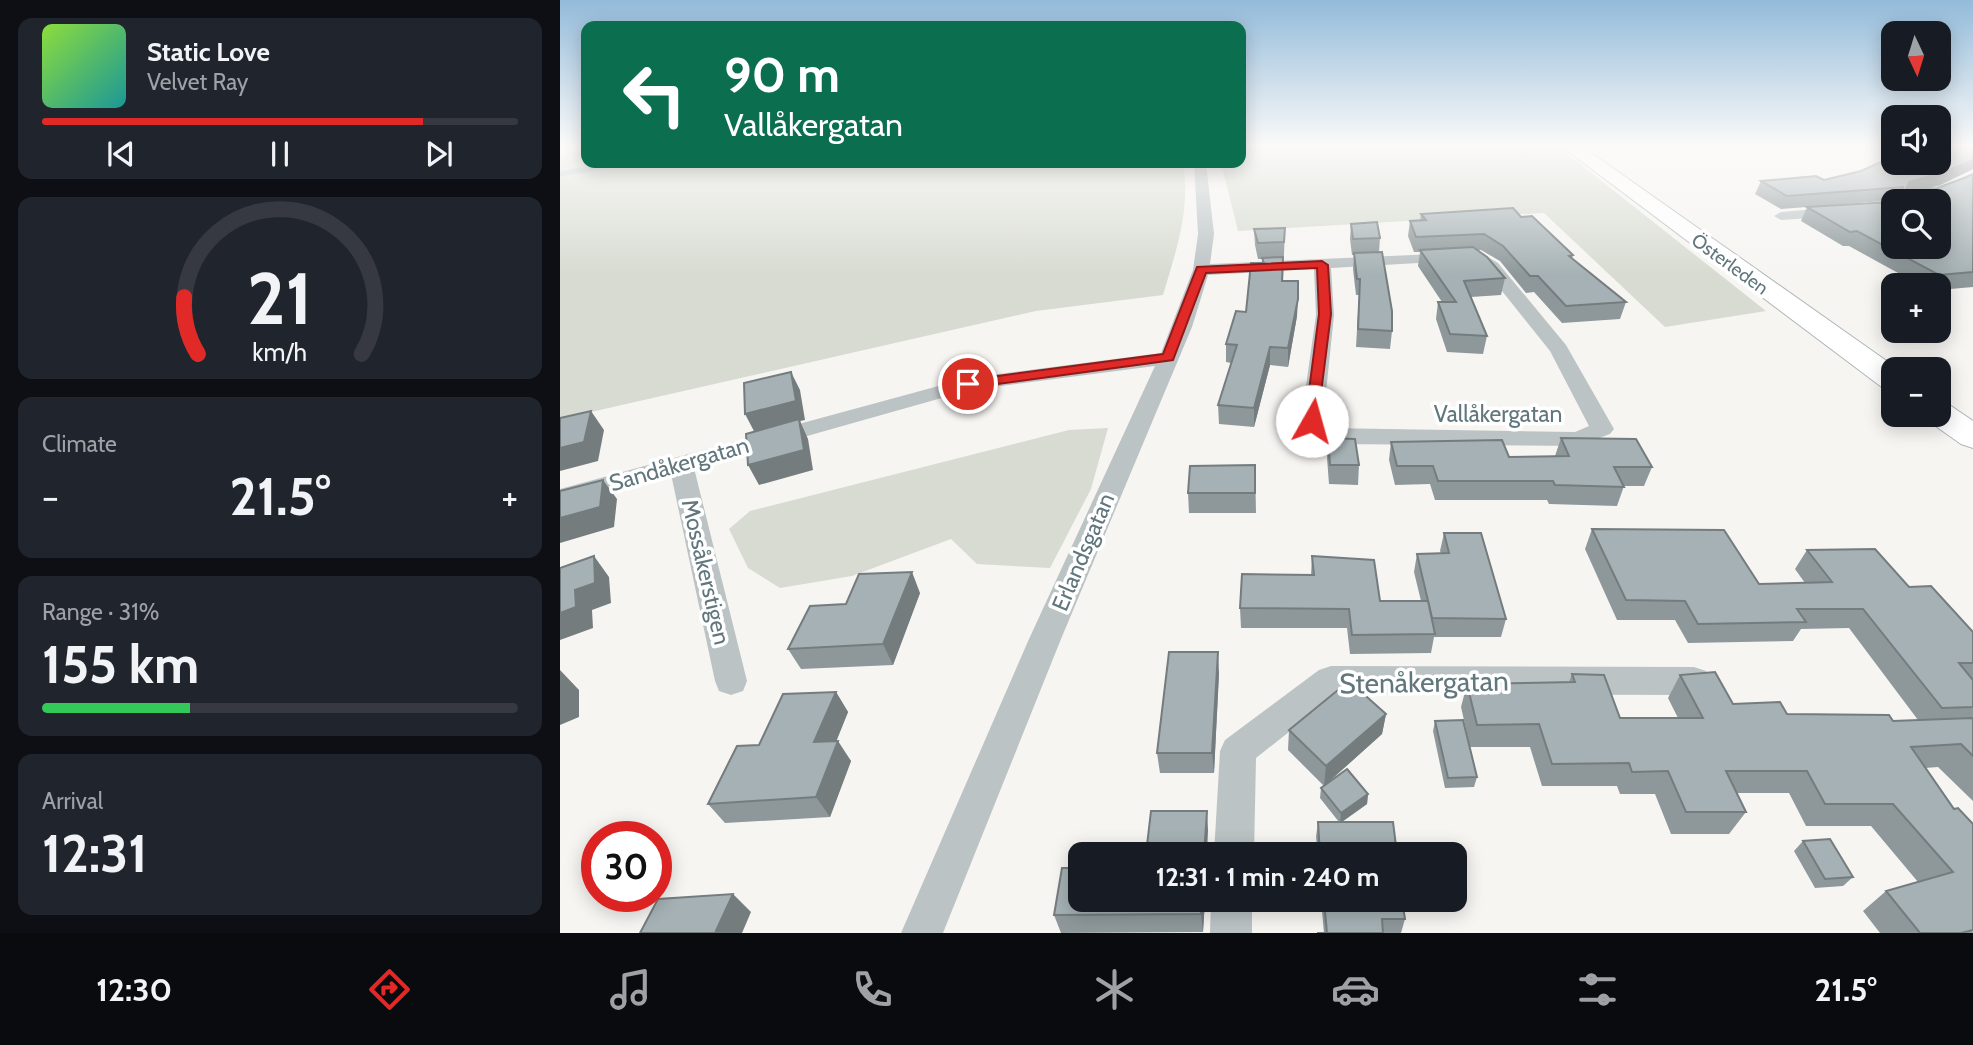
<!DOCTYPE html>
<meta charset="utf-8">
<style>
body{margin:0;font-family:Cabin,sans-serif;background:#20242c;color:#f1f3f6;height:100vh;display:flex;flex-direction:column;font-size:26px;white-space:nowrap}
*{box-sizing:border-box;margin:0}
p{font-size:23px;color:#9ea1a6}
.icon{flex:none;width:38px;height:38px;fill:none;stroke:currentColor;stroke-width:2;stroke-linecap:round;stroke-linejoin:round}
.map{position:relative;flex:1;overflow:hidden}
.panel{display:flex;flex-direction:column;gap:18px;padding:18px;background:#0d0f14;width:560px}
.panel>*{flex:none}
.top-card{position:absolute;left:21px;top:21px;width:665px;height:147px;border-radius:14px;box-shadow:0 4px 18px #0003;background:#0b6e4f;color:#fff;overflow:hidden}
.needle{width:46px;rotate:176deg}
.buttons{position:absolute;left:1321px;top:21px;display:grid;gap:14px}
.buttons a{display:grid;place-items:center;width:70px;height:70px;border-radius:14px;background:#171b24;box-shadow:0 4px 18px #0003;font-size:35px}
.speed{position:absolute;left:21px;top:821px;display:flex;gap:14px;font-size:35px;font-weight:700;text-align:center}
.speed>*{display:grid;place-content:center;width:91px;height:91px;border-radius:50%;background:#171b24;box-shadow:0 4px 18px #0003;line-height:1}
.speed .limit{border:10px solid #d22;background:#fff;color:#111}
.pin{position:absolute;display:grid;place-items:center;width:60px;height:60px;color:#fff;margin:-30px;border:4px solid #fff;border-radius:50%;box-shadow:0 2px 7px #0007}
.me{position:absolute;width:77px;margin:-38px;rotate:7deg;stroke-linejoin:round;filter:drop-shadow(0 0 5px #0008)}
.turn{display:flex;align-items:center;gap:24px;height:147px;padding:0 28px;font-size:32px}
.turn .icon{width:91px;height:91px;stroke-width:2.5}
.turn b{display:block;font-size:49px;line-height:60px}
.big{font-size:52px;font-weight:800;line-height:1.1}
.panel .widget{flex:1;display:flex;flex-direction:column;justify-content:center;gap:10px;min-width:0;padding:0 24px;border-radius:14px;background:#20242c}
.panel .dial{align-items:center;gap:0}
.dial svg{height:182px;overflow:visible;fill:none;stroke:#363941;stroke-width:7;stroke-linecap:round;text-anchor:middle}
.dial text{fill:#f1f3f6;stroke:none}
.song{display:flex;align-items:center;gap:21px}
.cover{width:84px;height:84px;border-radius:10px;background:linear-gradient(135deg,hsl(90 70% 55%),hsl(180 70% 35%))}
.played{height:7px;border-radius:4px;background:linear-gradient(90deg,#e12a27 80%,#363941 80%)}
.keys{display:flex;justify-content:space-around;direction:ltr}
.heat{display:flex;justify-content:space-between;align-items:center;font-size:38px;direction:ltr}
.charge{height:10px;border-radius:5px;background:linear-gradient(90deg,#34c759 31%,#363941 0)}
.trip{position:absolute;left:508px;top:842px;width:399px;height:70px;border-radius:14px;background:#171b24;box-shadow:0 4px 18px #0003;font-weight:800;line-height:70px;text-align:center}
.menu{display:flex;height:112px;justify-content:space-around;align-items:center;background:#090b0e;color:#9ea1a6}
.menu .icon{width:49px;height:49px}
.menu .selected{color:#e12a27}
.menu b{font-size:32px;color:#f1f3f6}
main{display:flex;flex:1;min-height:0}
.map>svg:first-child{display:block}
</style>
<main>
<section class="panel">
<div class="widget">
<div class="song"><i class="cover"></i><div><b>Static Love</b><p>Velvet Ray</p></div></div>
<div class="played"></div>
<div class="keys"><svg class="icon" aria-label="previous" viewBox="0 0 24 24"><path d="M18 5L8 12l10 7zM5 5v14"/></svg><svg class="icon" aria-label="pause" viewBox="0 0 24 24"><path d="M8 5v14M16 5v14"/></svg><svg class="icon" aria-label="next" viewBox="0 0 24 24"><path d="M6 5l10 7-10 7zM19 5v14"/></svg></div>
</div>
<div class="widget dial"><svg viewBox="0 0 100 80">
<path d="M14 69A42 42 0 1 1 86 69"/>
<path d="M14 69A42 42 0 0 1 8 44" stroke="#e12a27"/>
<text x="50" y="56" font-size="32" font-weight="700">21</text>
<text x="50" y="72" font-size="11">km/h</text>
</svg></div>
<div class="widget"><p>Climate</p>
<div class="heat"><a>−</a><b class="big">21.5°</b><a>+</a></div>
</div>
<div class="widget"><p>Range · 31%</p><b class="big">155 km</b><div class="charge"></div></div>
<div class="widget"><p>Arrival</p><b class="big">12:31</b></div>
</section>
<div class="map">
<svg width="1413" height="933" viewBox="0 0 1413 933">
<rect width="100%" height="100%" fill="#f6f5f2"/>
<g fill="#d7dbd1">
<path d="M681 145H996L1206 311 1105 327 984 213 678 231 661 163H681Z"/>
<path d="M26 150V163H623C631 209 616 251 603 295L476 311 0 419V155Z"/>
<path d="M548 428 531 489 490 568 417 564 391 539 292 576 220 588 188 568 169 529 190 511 509 430Z"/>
</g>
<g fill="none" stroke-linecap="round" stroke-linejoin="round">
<path stroke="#b4c5c6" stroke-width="5" d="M0 174 61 163"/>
<g stroke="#afb7b9" stroke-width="2">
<g id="secondary">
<path d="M1000 145H1020L1338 369H1334V390L1323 388Z"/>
<path d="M1379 403 1391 406 1413 421V448L1401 444 1367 420 1363 415H1379Z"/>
</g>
</g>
<g fill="#bcc3c5" fill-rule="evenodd">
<path d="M634 163H646L654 234 650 264 920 252 938 263 1006 345 1054 429 1050 434 1018 446 769 444 750 438 741 421 756 315 754 269 648 275 632 327 501 639 383 933H341L469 639 595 366 410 390 134 468 187 681 183 691 171 695 159 691 155 681 111 474 0 505V489L408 378 601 353 633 270 638 234ZM911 260 926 271 990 351 1029 426 1015 432 767 428 763 421 774 315 771 268Z"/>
<path d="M1334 202V210L1322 213 1221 220 1214 216 1221 212Z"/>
<path d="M771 666 1134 667 1146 671 1150 681 1146 691 1134 695 777 694 696 758 694 854H654L660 751 665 740 759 670Z"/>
<path d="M651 900H692V933H650Z"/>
</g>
<use href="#secondary" fill="#fff" fill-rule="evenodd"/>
</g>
<g fill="#8e989b" fill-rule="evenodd">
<path d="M1413 145V169L1380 185 1368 188H1377L1404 178 1413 174V287L1379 290V285H1360L1289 246H1283L1241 221 1247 207 1221 209 1195 194 1201 181 1264 180ZM1335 200 1330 202 1250 207Z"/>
<path d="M861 214 961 217 1013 255 1012 259 1066 302 1060 319 1002 323 974 292 966 293 940 261 921 250H918L945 278 941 295 911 297 927 336 923 354 887 352 876 319 878 302H882L858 266 860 252H854L848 236 850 221 860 220Z"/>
<path d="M791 224 820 238 819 252 832 331 830 349 796 347 799 295H796L793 269 794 255H792L790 239Z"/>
<path d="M725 228 723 281 737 316 728 367 710 365 694 427 659 424 658 405 671 363 666 362V344L686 312 702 263V259H698L695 245 694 229Z"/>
<path d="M768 438 799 465 798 485 769 484 767 458Z"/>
<path d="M1001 438 1092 467 1084 486H1064L1057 506 989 504 987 500H875L870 484 835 485 829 460 831 442 949 457 995 456Z"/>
<path d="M695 465 696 513H629L628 493Z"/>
<path d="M1032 529 1199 584 1245 583 1235 569 1247 550 1349 587 1413 632V801L1378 767 1365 768 1413 933H1320L1303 911 1326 891 1358 882 1311 826H1246L1229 793H1177L1186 812 1169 834H1111L1095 794H1060L1057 786H982L970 747H910L901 707 907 684 1009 682 1012 674 1060 718H1118L1108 698 1120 675 1173 704 1227 714 1333 721 1358 720 1289 628 1241 629 1233 641 1128 643 1115 620H1057L1025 549Z"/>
<path d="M884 533 946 619 941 637H874L871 653 790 654 787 628H681L680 608 751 575 752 556 820 601H861L854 572 857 554 881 553 880 551Z"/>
<path d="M360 593 333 665 241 669 228 649 286 604Z"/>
<path d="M659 673 654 773H600L597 753Z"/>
<path d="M276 692 288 712 276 741 291 761 270 817 165 823 148 804 199 745Z"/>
<path d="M826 714 822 734 764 786 728 750 729 730Z"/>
<path d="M875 721 917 777 914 787 885 788 873 731Z"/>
<path d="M761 788 808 794 807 804 782 822 837 854H758L756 837 758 822H779L760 798Z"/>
<path d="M1243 841 1293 877 1283 886 1255 888 1234 851Z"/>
<path d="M645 900 643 932 501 933 494 915Z"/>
<path d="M761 900H842L845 919 841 933H757H764Z"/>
</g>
<g fill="#747c7e">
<path d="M1413 160V169L1380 185 1342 195 1349 182Z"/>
<path d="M738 299 737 316 728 367V348Z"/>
<path d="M710 347V365L694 427V408Z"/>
<path d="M231 372 240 390 245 420 240 421 248 439 253 470 199 485 188 465 195 433 185 414Z"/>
<path d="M31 411 44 430 38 461 0 471V448Z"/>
<path d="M43 480 57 499 54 527 0 543V518Z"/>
<path d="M34 556 49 577 51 603 32 610 33 628 0 640V613Z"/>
<path d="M352 572 360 593 333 665 323 644Z"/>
<path d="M658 652 659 673 654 773 652 753Z"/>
<path d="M0 670 19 690V717L0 725Z"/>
<path d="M276 692 288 712 268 762 254 742Z"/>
<path d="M826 714 822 734 764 786 766 766Z"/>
<path d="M278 741 291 761 270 817 256 797Z"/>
<path d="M808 794 807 804 780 823 781 813Z"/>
<path d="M647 811 648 830 647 854H644Z"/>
<path d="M173 894 191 912 182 933H155Z"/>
<path d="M642 900H645L643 932 641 914Z"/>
</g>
<g fill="#a5b1b4" stroke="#747c7e" stroke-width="2" fill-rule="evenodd">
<path d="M1379 145H1413V160L1387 171 1349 182 1346 189 1377 188 1404 178 1413 174V272L1379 275 1297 231 1290 232 1247 207 1330 202 1343 198V187L1227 196 1201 181 1256 176 1264 180 1301 171 1334 156V163H1379ZM1334 201H1379V247H1334Z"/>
<path d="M953 208 961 217 972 216 1013 255 1009 256 1066 302 1006 306 978 276H970L943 246 924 234 856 237 850 221 866 220 861 214Z"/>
<path d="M817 222 820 238 793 239 791 224Z"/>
<path d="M725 228 724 242 698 243 694 229Z"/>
<path d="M913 247 927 257 945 278 904 281 927 336 890 334 878 302H896L860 250Z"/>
<path d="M822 252 832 311V331L798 329 800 279H797L794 253Z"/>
<path d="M723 257 722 281H738V299L728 348 710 347 694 408 658 405 677 345 666 344 676 311 686 312 691 263H704L702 258Z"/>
<path d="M231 372 236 401 185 414 184 383Z"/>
<path d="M31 411 24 442 0 448V418Z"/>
<path d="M239 419 244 450 188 465 186 434Z"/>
<path d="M768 438 795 439 799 465H770Z"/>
<path d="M1001 438 1076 439 1092 467H1054L1064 487 995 485 993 481H878L873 466H837L831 442 942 440 949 457 1009 456Z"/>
<path d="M695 465V493H628L630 466Z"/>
<path d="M43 480 40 507 0 518V491Z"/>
<path d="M1032 529 1164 530 1199 584 1272 582 1247 550 1315 549 1349 587 1371 586 1413 632V663H1399L1413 680V707L1382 708 1303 609H1237L1246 622 1138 624 1125 601 1066 600Z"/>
<path d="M884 533H921L946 619 872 618 857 554 889 553Z"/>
<path d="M34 556 35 583 15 590 16 607 0 613V568Z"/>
<path d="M752 556 814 560 820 601H868L875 634 792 635 789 609 680 608 682 574 754 575Z"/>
<path d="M352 572 323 644 228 649 250 606 286 604 299 574Z"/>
<path d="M609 652H658L652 753H597Z"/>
<path d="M1155 672 1173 704 1220 702 1227 714 1329 715 1333 721 1412 718 1413 719V756L1401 744 1351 747 1394 809 1398 808 1413 824V930L1401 933H1360L1326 891 1393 872 1333 804H1265L1247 771H1166L1186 812H1126L1108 771 1072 772 1069 763 992 764 979 724 917 725 907 684 1015 682 1012 674 1044 675 1060 718H1143L1120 675Z"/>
<path d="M789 681 826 714 766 766 729 730Z"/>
<path d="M276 692 254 742 278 741 256 797 148 804 177 746 199 745 223 694Z"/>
<path d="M903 720 917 777 888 778 875 721Z"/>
<path d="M787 769 808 794 781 813 761 788Z"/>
<path d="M591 811H647L644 854H586Z"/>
<path d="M758 822H833L837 854H760Z"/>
<path d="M1270 839 1293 877 1265 879 1243 841Z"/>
<path d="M502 868H520V900H642L641 914 494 915Z"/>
<path d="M173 894 155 933H80L98 899Z"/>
<path d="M764 900H842L845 919H822L823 933H757H767Z"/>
</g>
<linearGradient id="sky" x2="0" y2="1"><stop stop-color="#93bbda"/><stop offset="0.53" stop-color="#fbfaf9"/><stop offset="1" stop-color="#fbfaf9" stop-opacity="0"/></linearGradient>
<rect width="1413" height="275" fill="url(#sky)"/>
<path fill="#e12a27" stroke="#921b19" stroke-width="2" d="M762 261 768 265 771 314 757 425H747L745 421 759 314 757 268 646 273 613 360 408 388 401 384 408 380 603 354 637 267Z"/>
<g text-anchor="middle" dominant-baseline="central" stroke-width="7" stroke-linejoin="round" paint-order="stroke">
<g font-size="19" fill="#61777d" stroke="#fff">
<text transform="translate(1170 264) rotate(36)">Österleden</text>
</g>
<g font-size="23" fill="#61777d" stroke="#fff">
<text x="938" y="414">Vallåkergatan</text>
<text transform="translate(119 464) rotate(-16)">Sandåkergatan</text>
<text transform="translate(523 552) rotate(-67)">Erlandsgatan</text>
<text transform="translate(146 572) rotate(77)">Mossåkerstigen</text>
</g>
<g font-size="28" fill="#61777d" stroke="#fff">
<text transform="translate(864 682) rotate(-1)">Stenåkergatan</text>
</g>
</g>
</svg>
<div class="buttons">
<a><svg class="needle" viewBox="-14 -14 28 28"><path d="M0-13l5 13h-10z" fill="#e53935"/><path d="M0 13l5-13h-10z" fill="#9ea1a6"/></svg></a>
<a><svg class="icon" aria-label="sound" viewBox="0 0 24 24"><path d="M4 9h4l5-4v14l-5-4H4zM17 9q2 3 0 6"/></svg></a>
<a><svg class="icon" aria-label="search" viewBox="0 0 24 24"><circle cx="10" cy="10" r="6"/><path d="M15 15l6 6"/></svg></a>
<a>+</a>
<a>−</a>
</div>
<div class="speed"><div class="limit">30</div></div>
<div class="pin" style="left:408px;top:384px;background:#d93025"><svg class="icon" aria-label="arrive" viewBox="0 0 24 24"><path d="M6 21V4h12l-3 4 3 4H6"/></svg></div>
<svg class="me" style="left:752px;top:421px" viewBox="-20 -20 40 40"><circle r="19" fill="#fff"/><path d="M0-13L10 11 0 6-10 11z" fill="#e12a27"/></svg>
<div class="trip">12:31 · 1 min · 240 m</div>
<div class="top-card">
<div class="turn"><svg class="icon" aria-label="left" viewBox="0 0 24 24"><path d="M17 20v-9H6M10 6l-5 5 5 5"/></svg><div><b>90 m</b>Vallåkergatan</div></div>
</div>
</div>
</main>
<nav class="menu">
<b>12:30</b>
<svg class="icon selected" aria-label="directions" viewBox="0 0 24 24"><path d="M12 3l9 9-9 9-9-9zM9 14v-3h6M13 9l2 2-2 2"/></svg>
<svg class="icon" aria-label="music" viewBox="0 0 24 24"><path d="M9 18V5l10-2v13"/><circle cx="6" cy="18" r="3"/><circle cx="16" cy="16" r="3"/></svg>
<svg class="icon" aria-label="phone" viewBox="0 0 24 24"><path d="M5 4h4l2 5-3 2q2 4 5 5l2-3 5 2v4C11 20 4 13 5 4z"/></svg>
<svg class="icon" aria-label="climate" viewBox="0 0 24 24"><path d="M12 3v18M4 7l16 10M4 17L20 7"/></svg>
<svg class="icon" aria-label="car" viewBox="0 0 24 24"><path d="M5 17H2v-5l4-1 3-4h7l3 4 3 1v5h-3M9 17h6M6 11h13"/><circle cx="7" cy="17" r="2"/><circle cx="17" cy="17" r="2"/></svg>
<svg class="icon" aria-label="filters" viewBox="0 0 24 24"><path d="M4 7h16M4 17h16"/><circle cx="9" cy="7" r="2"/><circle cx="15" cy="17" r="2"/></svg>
<b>21.5°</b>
</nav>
